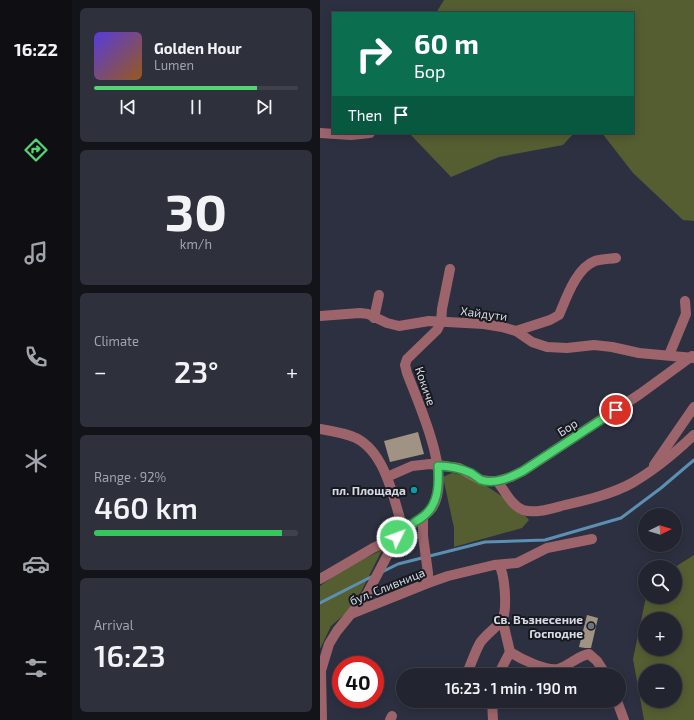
<!DOCTYPE html>
<meta charset="utf-8">
<style>
body{margin:0;font-family:"Exo 2",sans-serif;background:#2e303c;color:#f1f3f6;height:100vh;display:flex;flex-direction:column;font-size:15px;white-space:nowrap}
*{box-sizing:border-box;margin:0}
p{font-size:13px;color:#a2a4ab}
.icon{flex:none;width:22px;height:22px;fill:none;stroke:currentColor;stroke-width:2;stroke-linecap:round;stroke-linejoin:round}
.map{position:relative;flex:1;overflow:hidden}
.side{display:flex;flex-direction:column;gap:8px;padding:8px;background:#13141a;width:248px}
.side>*{flex:none}
.guide{position:absolute;left:12px;top:12px;width:302px;height:122px;border-radius:0px;box-shadow:0 2px 10px #0003,0 0 0 1px #3f414c;background:#0b6e4f;color:#fff;overflow:hidden}
.needle{width:26px;rotate:85deg}
.fabs{position:absolute;left:318px;top:508px;display:grid;gap:8px}
.fabs a{display:grid;place-items:center;width:44px;height:44px;border-radius:50%;background:#222430;box-shadow:0 2px 10px #0003,0 0 0 1px #3f414c;font-size:20px}
.speed{position:absolute;left:12px;top:656px;display:flex;gap:8px;font-size:20px;font-weight:700;text-align:center}
.speed>*{display:grid;place-content:center;width:52px;height:52px;border-radius:50%;background:#222430;box-shadow:0 2px 10px #0003,0 0 0 1px #3f414c;line-height:1}
.speed .limit{border:6px solid #d22;background:#fff;color:#111}
.pin{position:absolute;display:grid;place-items:center;width:34px;height:34px;color:#fff;margin:-17px;border:2px solid #fff;border-radius:50%;box-shadow:0 1px 4px #0007}
.me{position:absolute;width:44px;margin:-22px;rotate:48deg;stroke-linejoin:round;filter:drop-shadow(0 0 3px #0008)}
.turn{display:flex;align-items:center;gap:14px;height:84px;padding:0 16px;font-size:18px}
.turn .icon{width:52px;height:52px;stroke-width:2.5}
.turn b{display:block;font-size:28px;line-height:34px}
.then{display:flex;align-items:center;height:38px;padding:0 16px;background:#0003;gap:8px;font-size:15px}
.big{font-size:30px;font-weight:600;line-height:1.1}
.side .tile{flex:1;display:flex;flex-direction:column;justify-content:center;gap:6px;min-width:0;padding:0 14px;border-radius:6px;background:#2e303c}
.side .dial{align-items:center;gap:0}
.dial b{font-size:52px;line-height:1}
.song{display:flex;align-items:center;gap:12px}
.cover{width:48px;height:48px;border-radius:6px;background:linear-gradient(135deg,hsl(250 70% 55%),hsl(30 70% 35%))}
.played{height:4px;border-radius:2px;background:linear-gradient(90deg,#52d673 80%,#3f414c 80%)}
.keys{display:flex;justify-content:space-around;direction:ltr}
.heat{display:flex;justify-content:space-between;align-items:center;font-size:22px;direction:ltr}
.charge{height:6px;border-radius:3px;background:linear-gradient(90deg,#34c759 92%,#3f414c 0)}
.trip{position:absolute;left:76px;top:668px;width:230px;height:40px;border-radius:20px;background:#222430;box-shadow:0 2px 10px #0003,0 0 0 1px #3f414c;font-weight:600;line-height:40px;text-align:center}
main{display:flex;flex:1;min-height:0}
.dock{display:flex;flex-direction:column;width:72px;justify-content:space-around;align-items:center;background:#0e0e13;color:#a2a4ab}
.dock .icon{width:28px;height:28px}
.dock .selected{color:#52d673}
.dock b{font-size:18px;color:#f1f3f6}
.map>svg:first-child{display:block}
</style>
<main>
<nav class="dock">
<b>16:22</b>
<svg class="icon selected" aria-label="directions" viewBox="0 0 24 24"><path d="M12 3l9 9-9 9-9-9zM9 14v-3h6M13 9l2 2-2 2"/></svg>
<svg class="icon" aria-label="music" viewBox="0 0 24 24"><path d="M9 18V5l10-2v13"/><circle cx="6" cy="18" r="3"/><circle cx="16" cy="16" r="3"/></svg>
<svg class="icon" aria-label="phone" viewBox="0 0 24 24"><path d="M5 4h4l2 5-3 2q2 4 5 5l2-3 5 2v4C11 20 4 13 5 4z"/></svg>
<svg class="icon" aria-label="climate" viewBox="0 0 24 24"><path d="M12 3v18M4 7l16 10M4 17L20 7"/></svg>
<svg class="icon" aria-label="car" viewBox="0 0 24 24"><path d="M5 17H2v-5l4-1 3-4h7l3 4 3 1v5h-3M9 17h6M6 11h13"/><circle cx="7" cy="17" r="2"/><circle cx="17" cy="17" r="2"/></svg>
<svg class="icon" aria-label="filters" viewBox="0 0 24 24"><path d="M4 7h16M4 17h16"/><circle cx="9" cy="7" r="2"/><circle cx="15" cy="17" r="2"/></svg>
</nav>
<section class="side">
<div class="tile">
<div class="song"><i class="cover"></i><div><b>Golden Hour</b><p>Lumen</p></div></div>
<div class="played"></div>
<div class="keys"><svg class="icon" aria-label="previous" viewBox="0 0 24 24"><path d="M18 5L8 12l10 7zM5 5v14"/></svg><svg class="icon" aria-label="pause" viewBox="0 0 24 24"><path d="M8 5v14M16 5v14"/></svg><svg class="icon" aria-label="next" viewBox="0 0 24 24"><path d="M6 5l10 7-10 7zM19 5v14"/></svg></div>
</div>
<div class="tile dial"><b>30</b><p>km/h</p></div>
<div class="tile"><p>Climate</p>
<div class="heat"><a>−</a><b class="big">23°</b><a>+</a></div>
</div>
<div class="tile"><p>Range · 92%</p><b class="big">460 km</b><div class="charge"></div></div>
<div class="tile"><p>Arrival</p><b class="big">16:23</b></div>
</section>
<div class="map">
<svg width="374" height="720" viewBox="0 0 374 720">
<rect width="100%" height="100%" fill="#2d3040"/>
<g fill="#555e31" fill-rule="evenodd">
<path d="M124 0H374V221L363 220 313 173 282 133H313V13H116Z"/>
<path d="M89 133H254L243 145 179 157 131 177Z"/>
<path d="M132 473C136 474 140 474 144 475 162 481 197 505 209 520L202 528 134 547V528L123 477Z"/>
<path d="M62 550 34 606 11 626 0 649V586L25 568Z"/>
<path d="M374 555V720H324L313 659 326 597H355V567ZM325 619H355V649H325ZM325 671H355V701H325Z"/>
</g>
<g fill="none" stroke-linecap="round" stroke-linejoin="round">
<g stroke="#5b90b3" stroke-width="3">
<path d="M62 572 78 564 165 542 225 540 301 518 341 488 374 460"/>
<path d="M0 603 53 576"/>
</g>
</g>
<g fill="#a09383">
<path d="M98 432 104 454 70 462 64 441Z"/>
<path d="M267 615 278 618 271 648H265L259 647Z"/>
</g>
<g fill="none" stroke-linecap="round" stroke-linejoin="round">
<g stroke="#9d656b" stroke-width="10">
<path d="M0 133 31 135 50 133"/>
<path d="M0 316 40 313 48 314 67 323 79 326 109 321 164 324 182 327 196 331 212 342 227 347 247 348 274 345 292 347 319 353 374 358"/>
<path d="M54 318 59 295"/>
<path d="M196 331 230 320 239 315C246 299 256 268 275 261 281 259 289 259 296 258"/>
<path d="M349 355 366 314 365 301"/>
<path d="M0 429C12 431 25 433 36 438 66 453 74 500 83 529"/>
<path d="M334 465 374 407"/>
<path d="M67 477 92 466 110 464 139 468 161 480 169 481H177L191 477 203 471 320 394 372 356"/>
<path d="M177 481C185 491 191 505 203 510 216 514 233 508 245 505 267 500 292 494 312 483 335 470 355 453 374 435"/>
<path d="M103 517V536L108 573V583"/>
<path d="M0 579 53 548 77 537"/>
<path d="M33 613 108 583 128 576 174 565 197 563 227 548 272 539"/>
<path d="M182 618 190 652C201 659 225 671 238 669 249 666 257 656 269 654L277 661 286 675"/>
<path d="M1 672 2 720"/>
<path d="M0 674 9 644 17 631 47 594 77 537C87 525 103 520 112 508 133 477 99 405 87 373L85 365 87 359 117 330 121 322 122 309 130 269"/>
<path d="M146 675C151 665 154 654 160 643 166 634 179 626 183 618 187 608 185 574 179 565"/>
<path d="M178 675 190 652"/>
<path d="M172 701 173 720"/>
<path d="M297 701 304 720"/>
<path d="M70 720 72 716"/>
</g>
</g>
<g fill="none" stroke-linecap="round" stroke-linejoin="round">
<g stroke="#358b4b" stroke-width="10">
<path id="route" d="M77 537C84 528 92 524 101 518 119 506 119 485 118 466 130 466 140 468 151 473 154 475 158 478 161 480 175 485 191 477 203 471L296 410"/>
</g>
<use href="#route" stroke="#52d673" stroke-width="7"/>
</g>
<circle fill="#0f9aa8" stroke="#171920" stroke-width="1.5" cx="94" cy="490" r="4"/>
<circle fill="#6b7280" stroke="#171920" stroke-width="1.5" cx="271" cy="626" r="4"/>
<g text-anchor="middle" dominant-baseline="central" stroke-width="4" stroke-linejoin="round" paint-order="stroke">
<g font-size="12" fill="#d7dae4" stroke="#171920">
<text transform="translate(164 313) rotate(7)">Хайдути</text>
<text transform="translate(106 386) rotate(71)">Кокиче</text>
<text transform="translate(247 427) rotate(-33)">Бор</text>
<text transform="translate(67 586) rotate(-22)">бул. Сливница</text>
</g>
<g font-size="12" font-weight="bold" fill="#d7dae4" stroke="#171920" text-anchor="end">
<text x="86" y="490">пл. Площада</text>
<text x="263" y="619">Св. Възнесение<tspan x="263" dy="14">Господне</tspan></text>
</g>
</g>
</svg>
<div class="fabs">
<a><svg class="needle" viewBox="-14 -14 28 28"><path d="M0-13l5 13h-10z" fill="#e53935"/><path d="M0 13l5-13h-10z" fill="#a2a4ab"/></svg></a>
<a><svg class="icon" aria-label="search" viewBox="0 0 24 24"><circle cx="10" cy="10" r="6"/><path d="M15 15l6 6"/></svg></a>
<a>+</a>
<a>−</a>
</div>
<div class="speed"><div class="limit">40</div></div>
<div class="pin" style="left:296px;top:410px;background:#d93025"><svg class="icon" aria-label="arrive" viewBox="0 0 24 24"><path d="M6 21V4h12l-3 4 3 4H6"/></svg></div>
<svg class="me" style="left:77px;top:537px" viewBox="-20 -20 40 40"><circle r="17" fill="#52d673" stroke="#fff" stroke-width="3"/><path d="M0-11L8 9 0 5-8 9z" fill="#fff"/></svg>
<div class="trip">16:23 · 1 min · 190 m</div>
<div class="guide">
<div class="turn"><svg class="icon" aria-label="right" viewBox="0 0 24 24"><path d="M7 20v-9h11M14 6l5 5-5 5"/></svg><div><b>60 m</b>Бор</div></div>
<div class="then">Then<svg class="icon" aria-label="arrive" viewBox="0 0 24 24"><path d="M6 21V4h12l-3 4 3 4H6"/></svg></div>
</div>
</div>
</main>
